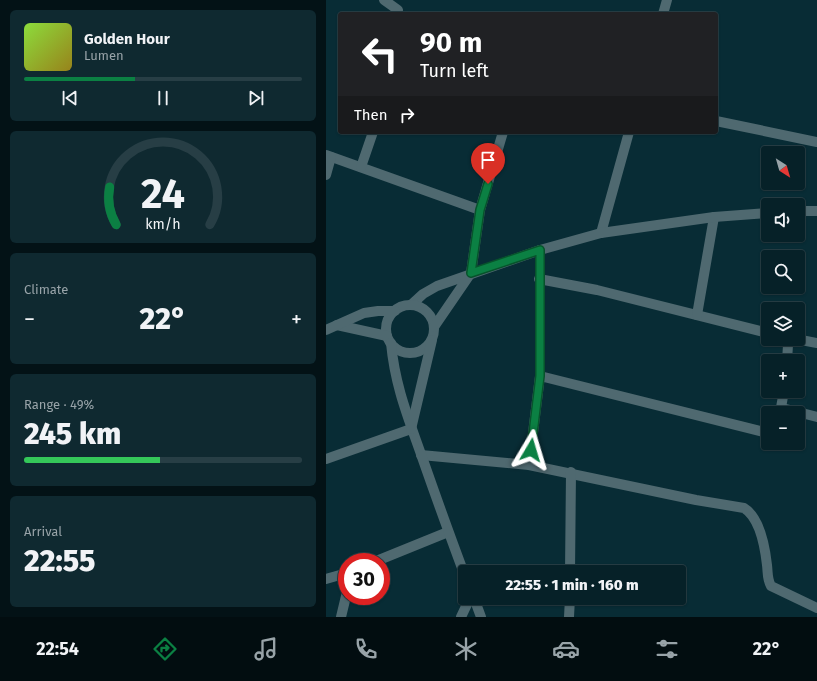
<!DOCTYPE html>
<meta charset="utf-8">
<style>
body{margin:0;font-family:"Fira Sans",sans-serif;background:#0f2930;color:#f1f3f6;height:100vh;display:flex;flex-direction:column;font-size:15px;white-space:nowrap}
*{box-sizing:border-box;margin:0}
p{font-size:13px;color:#98a3a8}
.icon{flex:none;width:22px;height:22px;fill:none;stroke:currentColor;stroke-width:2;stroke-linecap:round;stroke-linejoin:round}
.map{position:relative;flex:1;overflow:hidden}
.sheet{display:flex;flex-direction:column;gap:10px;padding:10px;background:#031216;width:326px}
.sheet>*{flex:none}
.top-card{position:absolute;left:12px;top:12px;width:380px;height:122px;border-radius:4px;box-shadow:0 1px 3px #0004,0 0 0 1px #273e45;background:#202124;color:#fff;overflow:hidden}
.needle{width:26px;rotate:143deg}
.fabs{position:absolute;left:435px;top:146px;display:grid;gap:8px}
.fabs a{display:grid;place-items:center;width:44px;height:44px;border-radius:4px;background:#062128;box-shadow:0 1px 3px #0004,0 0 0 1px #273e45;font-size:20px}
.speed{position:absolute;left:12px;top:553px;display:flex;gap:8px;font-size:20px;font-weight:700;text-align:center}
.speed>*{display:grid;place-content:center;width:52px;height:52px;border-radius:50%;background:#062128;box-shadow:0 1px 3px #0004,0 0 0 1px #273e45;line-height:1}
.speed .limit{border:6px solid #d22;background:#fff;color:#111}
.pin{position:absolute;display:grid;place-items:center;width:34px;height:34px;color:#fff;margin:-41px -17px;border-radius:50% 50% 50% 0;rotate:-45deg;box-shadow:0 0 4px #0007}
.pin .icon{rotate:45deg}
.me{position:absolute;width:44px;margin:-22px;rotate:7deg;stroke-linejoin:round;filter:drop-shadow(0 0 3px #0008)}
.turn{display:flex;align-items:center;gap:14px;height:84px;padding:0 16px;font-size:18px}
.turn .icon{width:52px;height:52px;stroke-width:2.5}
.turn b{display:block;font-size:28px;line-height:34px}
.then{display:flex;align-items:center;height:38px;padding:0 16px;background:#0003;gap:8px;font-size:15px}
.big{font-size:30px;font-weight:800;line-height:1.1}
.sheet .tile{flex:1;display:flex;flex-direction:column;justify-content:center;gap:6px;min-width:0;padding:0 14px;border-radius:6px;background:#0f2930}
.sheet .dial{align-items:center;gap:0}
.dial svg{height:104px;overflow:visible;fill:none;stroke:#273e45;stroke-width:7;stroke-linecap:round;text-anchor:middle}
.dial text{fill:#f1f3f6;stroke:none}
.song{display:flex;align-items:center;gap:12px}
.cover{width:48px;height:48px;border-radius:6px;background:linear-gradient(135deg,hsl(90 70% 55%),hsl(50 70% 35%))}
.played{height:4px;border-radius:2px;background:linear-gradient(90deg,#0b8043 40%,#273e45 40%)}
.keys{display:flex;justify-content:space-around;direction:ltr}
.heat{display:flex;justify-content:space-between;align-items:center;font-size:22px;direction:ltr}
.charge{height:6px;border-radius:3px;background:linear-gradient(90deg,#34c759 49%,#273e45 0)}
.trip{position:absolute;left:132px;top:565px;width:228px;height:40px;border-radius:4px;background:#062128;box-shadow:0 1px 3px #0004,0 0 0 1px #273e45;font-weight:800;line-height:40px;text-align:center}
.dock{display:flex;height:64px;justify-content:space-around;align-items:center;background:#020d10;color:#98a3a8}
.dock .icon{width:28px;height:28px}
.dock .selected{color:#0b8043}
.dock b{font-size:18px;color:#f1f3f6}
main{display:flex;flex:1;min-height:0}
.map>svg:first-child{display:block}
</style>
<main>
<section class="sheet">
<div class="tile">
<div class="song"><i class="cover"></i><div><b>Golden Hour</b><p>Lumen</p></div></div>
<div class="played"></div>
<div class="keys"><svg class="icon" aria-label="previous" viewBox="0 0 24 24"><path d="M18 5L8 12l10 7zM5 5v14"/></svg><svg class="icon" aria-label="pause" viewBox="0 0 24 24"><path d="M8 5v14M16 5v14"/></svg><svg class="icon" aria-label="next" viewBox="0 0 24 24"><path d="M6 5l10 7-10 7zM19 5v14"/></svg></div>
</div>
<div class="tile dial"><svg viewBox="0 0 100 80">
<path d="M14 69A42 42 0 1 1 86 69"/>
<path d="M14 69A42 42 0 0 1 9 40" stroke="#0b8043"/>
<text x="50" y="56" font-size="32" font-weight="700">24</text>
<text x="50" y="72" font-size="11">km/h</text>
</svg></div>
<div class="tile"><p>Climate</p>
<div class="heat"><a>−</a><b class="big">22°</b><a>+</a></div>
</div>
<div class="tile"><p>Range · 49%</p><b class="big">245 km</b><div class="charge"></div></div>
<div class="tile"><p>Arrival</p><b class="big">22:55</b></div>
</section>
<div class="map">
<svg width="491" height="617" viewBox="0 0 491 617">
<rect width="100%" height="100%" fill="#082c35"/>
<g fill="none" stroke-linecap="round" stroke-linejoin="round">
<g stroke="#4f6970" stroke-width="10">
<path d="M58 0 72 10"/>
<path d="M337 14 341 0"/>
<path d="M390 121 491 142"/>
<path d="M0 155 154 210"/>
<path d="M35 167 47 132"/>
<path d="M0 175 5 157"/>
<path d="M275 233 303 132"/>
<path d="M145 273 154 210 177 132"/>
<path d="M213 279 271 290 442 333"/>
<path d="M371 315 388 217"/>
<path d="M457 339 462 345 461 361"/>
<path d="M470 339 491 343"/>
<path d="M214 376 442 433"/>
<path d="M456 408 491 417"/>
<path d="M454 413 458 391"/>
<path d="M95 455 203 465 370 500 418 508C434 518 439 547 441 565 442 573 441 579 445 586L491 608"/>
<path d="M0 459 85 429"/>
<path d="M203 465 214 376V250"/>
<path d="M48 562 122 532"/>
<path d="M244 572 245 472"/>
<path d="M0 579 21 573"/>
<path d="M15 617 21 592"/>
<path d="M135 617 144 598"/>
<path d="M243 617 244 598"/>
</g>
<g stroke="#4f6970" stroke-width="10">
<path d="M472 211H491"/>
<path d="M85 305 97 294 111 286 214 250 275 233 388 217 442 213"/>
<circle cx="84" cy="329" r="24"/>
<path d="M11 325 61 336"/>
<path d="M108 327 145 273"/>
<path d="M0 330 38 313 52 311H69"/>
<path d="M65 343C69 386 82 417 96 457 110 497 124 536 139 576"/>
<path d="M85 429 106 340"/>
<path d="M148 598 155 617"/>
</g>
</g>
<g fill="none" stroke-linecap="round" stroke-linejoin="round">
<g stroke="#07532c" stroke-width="10">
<path id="route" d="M162 184 154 210 145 273 214 250V376L205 450"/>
</g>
<use href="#route" stroke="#0b8043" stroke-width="7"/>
</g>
</svg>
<div class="fabs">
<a><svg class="needle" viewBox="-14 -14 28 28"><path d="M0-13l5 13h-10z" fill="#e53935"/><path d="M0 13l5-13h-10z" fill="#98a3a8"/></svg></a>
<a><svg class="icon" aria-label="sound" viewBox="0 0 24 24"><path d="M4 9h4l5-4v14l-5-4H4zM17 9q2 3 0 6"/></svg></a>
<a><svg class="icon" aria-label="search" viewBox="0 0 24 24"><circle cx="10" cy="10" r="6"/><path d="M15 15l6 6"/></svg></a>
<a><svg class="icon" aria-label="layers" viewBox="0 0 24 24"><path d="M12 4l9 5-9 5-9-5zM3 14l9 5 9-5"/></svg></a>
<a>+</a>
<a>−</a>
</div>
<div class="speed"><div class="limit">30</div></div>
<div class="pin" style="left:162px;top:184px;background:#d93025"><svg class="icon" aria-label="arrive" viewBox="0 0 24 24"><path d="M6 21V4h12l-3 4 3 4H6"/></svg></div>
<svg class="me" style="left:205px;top:450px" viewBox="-20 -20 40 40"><path d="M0-17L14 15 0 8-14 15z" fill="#0b8043" stroke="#fff" stroke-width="4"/></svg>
<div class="trip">22:55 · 1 min · 160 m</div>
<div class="top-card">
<div class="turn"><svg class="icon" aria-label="left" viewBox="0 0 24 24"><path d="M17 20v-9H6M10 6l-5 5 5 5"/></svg><div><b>90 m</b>Turn left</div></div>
<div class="then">Then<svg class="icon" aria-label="right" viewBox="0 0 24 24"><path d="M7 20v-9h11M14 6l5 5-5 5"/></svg></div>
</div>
</div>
</main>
<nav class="dock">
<b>22:54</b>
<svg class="icon selected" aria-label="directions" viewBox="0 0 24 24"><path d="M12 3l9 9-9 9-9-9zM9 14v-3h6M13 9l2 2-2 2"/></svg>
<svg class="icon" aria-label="music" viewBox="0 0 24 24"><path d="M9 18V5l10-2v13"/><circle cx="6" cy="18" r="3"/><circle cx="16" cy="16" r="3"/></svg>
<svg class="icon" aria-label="phone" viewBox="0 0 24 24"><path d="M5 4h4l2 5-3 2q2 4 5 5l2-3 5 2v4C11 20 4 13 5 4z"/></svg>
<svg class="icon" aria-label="climate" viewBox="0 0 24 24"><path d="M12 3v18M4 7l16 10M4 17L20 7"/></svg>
<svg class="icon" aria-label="car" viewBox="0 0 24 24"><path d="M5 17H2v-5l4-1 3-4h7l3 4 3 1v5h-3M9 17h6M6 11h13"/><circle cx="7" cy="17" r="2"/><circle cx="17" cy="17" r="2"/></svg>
<svg class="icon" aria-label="filters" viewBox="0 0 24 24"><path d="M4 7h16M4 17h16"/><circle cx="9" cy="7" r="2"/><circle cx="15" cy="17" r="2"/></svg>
<b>22°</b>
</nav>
